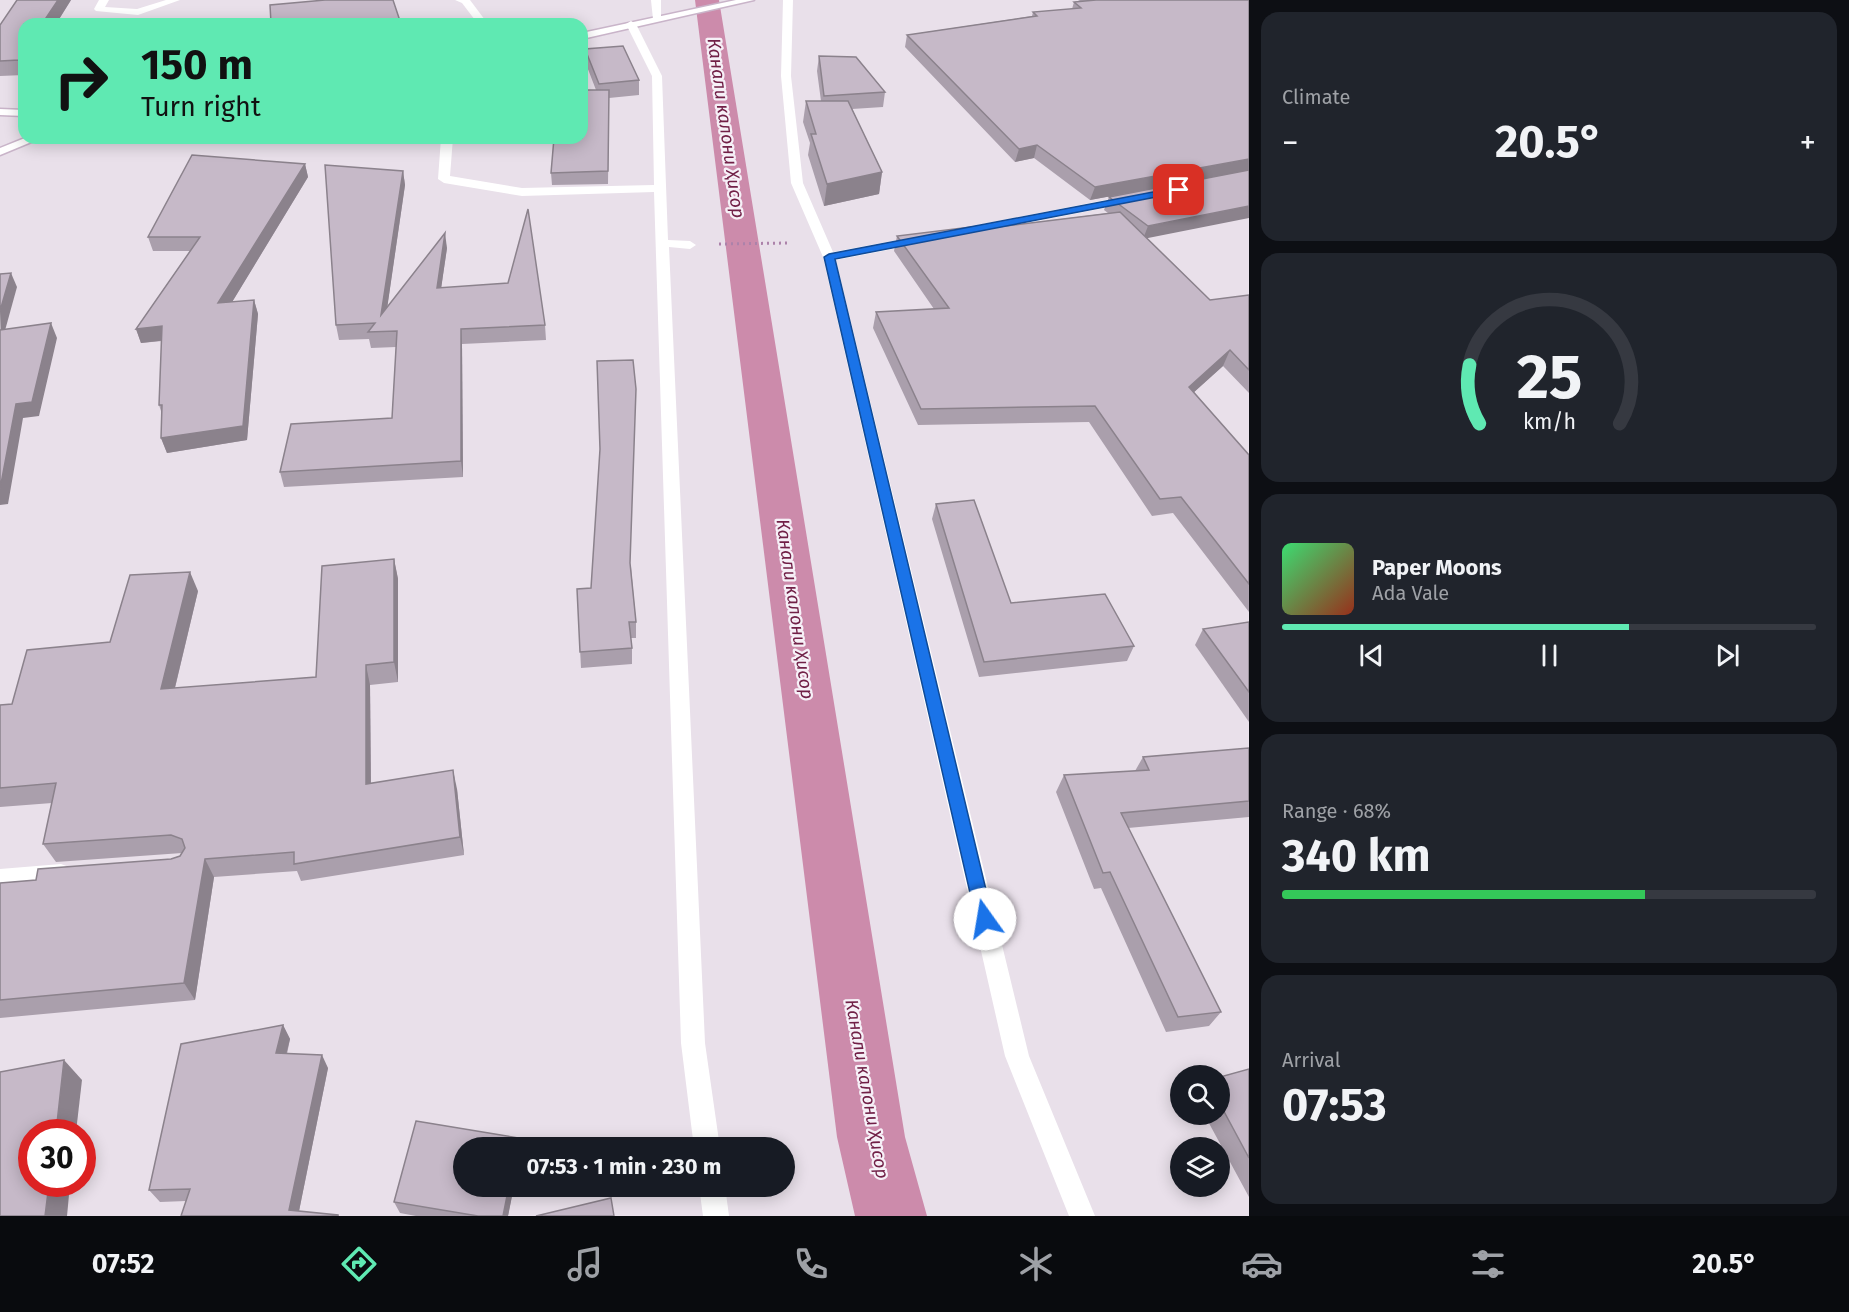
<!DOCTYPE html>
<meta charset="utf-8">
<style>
body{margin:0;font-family:"Fira Sans",sans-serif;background:#20242c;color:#f1f3f6;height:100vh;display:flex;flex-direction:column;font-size:22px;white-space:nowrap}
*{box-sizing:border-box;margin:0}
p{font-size:20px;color:#9ea1a6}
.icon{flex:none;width:33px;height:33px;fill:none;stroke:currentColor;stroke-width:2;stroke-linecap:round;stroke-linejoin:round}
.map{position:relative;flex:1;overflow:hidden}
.panel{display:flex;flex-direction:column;gap:12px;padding:12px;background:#0d0f14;width:600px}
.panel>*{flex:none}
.hud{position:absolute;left:18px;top:18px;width:570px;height:126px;border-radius:18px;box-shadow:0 3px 15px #0003;background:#5fe9b2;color:#111;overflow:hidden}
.controls{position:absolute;left:1170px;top:1065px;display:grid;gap:12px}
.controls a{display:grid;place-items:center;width:60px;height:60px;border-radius:50%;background:#171b24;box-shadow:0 3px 15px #0003;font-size:30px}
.speed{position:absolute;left:18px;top:1119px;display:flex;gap:12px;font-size:30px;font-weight:700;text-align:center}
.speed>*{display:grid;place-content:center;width:78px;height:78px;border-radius:50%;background:#171b24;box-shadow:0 3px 15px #0003;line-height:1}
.speed .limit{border:9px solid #d22;background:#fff;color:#111}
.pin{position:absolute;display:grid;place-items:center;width:51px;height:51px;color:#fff;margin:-26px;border-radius:12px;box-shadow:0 3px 9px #0006}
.me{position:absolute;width:66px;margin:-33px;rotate:347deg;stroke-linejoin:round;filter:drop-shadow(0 0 4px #0008)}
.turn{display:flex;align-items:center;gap:21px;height:126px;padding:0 24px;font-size:27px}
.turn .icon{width:78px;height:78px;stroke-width:2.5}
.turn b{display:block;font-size:42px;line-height:51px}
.big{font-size:45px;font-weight:700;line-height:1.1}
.panel .card{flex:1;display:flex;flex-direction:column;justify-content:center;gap:9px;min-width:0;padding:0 21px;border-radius:18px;background:#20242c}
.panel .dial{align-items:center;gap:0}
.dial svg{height:156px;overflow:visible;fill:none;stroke:#363941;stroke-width:7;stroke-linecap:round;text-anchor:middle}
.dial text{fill:#f1f3f6;stroke:none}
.song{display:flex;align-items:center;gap:18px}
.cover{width:72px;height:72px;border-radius:9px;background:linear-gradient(135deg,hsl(140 70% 55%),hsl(10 70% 35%))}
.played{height:6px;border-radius:3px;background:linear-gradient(90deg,#5fe9b2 65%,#363941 65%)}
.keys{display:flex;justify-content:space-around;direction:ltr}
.heat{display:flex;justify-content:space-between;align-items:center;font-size:33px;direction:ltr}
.charge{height:9px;border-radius:4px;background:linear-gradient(90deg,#34c759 68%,#363941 0)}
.trip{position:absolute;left:453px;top:1137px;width:342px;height:60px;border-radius:30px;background:#171b24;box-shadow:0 3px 15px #0003;font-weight:700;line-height:60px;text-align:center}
.tabs{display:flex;height:96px;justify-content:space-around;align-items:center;background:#090b0e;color:#9ea1a6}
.tabs .icon{width:42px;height:42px}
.tabs .selected{color:#5fe9b2}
.tabs b{font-size:27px;color:#f1f3f6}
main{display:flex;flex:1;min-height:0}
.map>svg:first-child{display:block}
</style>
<main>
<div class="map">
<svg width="1249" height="1216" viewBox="0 0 1249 1216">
<rect width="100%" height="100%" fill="#e9e0ea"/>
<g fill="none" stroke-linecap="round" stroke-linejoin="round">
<path fill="#cc8bab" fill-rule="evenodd" d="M695 0H719L905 1137 927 1216H855L837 1137Z"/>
<g stroke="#c9b4c9" stroke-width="3">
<g id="secondary">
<path d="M736 0H754L582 39V33Z"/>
<path d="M0 109 24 110V116L0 115Z"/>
<path d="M25 138H41L0 155V148Z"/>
</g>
</g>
<path stroke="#ac82aa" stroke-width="3" stroke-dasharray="2 4" stroke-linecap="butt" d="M719 244 789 243"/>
<g fill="#fff" fill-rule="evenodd">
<path d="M99 0H109L105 7 137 9 166 0H180L138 15 96 11 94 9Z"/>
<path d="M455 0H470L488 24H478L462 3Z"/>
<path d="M651 0H661V21L653 19Z"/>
<path d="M783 0H793L791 76 803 183 833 252 919 236 925 240 919 244 836 260 1029 1056 1095 1216H1069L1005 1056 823 257 791 183 781 76Z"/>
<path d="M631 21 636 24 662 76 668 240 690 241 696 245 690 249 669 247 705 1043 720 1148H694L681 1043 654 192 522 196 444 183 438 179 441 138H453L450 176 522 188 654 185 652 76 626 24Z"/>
<path d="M1131 195 1137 199 1135 202 972 234 966 230 972 226Z"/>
<path d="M61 864 69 867 72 874 69 881 61 884 0 889V869Z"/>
<path d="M699 1186H725L729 1216H703Z"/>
</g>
<use href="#secondary" fill="#fff" fill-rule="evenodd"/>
</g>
<g fill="#aa9fac">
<path d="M71 0 56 24H24V75L0 76V25Z"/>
<path d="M1078 0H1249L1147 238 1210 300 1249 295V393L1223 366 1194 392 1249 455V612L1173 513 1152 516 1089 422 918 425 873 328 876 312 934 309 894 251 897 236 998 227 1108 213 1104 210 1109 197 1165 186 1090 200 1034 158 1015 162 905 47 907 35 1032 16 1033 12 1072 9 1074 2 1080 1Z"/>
<path d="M585 49 639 80V95L609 98 608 184 552 185 551 173 596 90 586 64Z"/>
<path d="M819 56 885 92 883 107 852 109 882 172 879 194 824 206 808 155 810 143 803 122 806 101H821L817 71Z"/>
<path d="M305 164 308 177 232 302 254 300 258 314 247 440 167 453 161 438 162 414 159 405 162 341 141 343 136 329 190 251H153L148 237Z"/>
<path d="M403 171 405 185 387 308 447 248 441 288 545 325 546 340 462 344 463 477 284 487 280 472 392 418 396 347 371 348 369 339 339 340 336 325Z"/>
<path d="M936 504 1011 603 1134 646 1127 661 979 677 932 519Z"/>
<path d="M394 559 398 579V682L370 685 371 783 457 789 464 855 301 881 297 871 214 877 195 1000 0 1018V883L36 880 171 859 180 856 182 853 56 862 43 844 52 803 0 807V705L12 704 110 642 198 591 175 688 316 677Z"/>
<path d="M631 567 636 622V638H631L632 648V664L581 668 577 589 591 588Z"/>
<path d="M1249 622V722L1195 645 1203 629Z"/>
<path d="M1249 748V817L1128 828 1221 1012 1209 1026 1166 1032 1101 888 1094 889 1056 792 1064 775 1135 771 1143 757Z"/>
<path d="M283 1025 290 1039 287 1054 328 1068 299 1211 338 1215 339 1216H181L186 1201 160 1202 149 1190Z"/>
<path d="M1249 1069V1197L1204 1114H1220V1077Z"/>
<path d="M416 1121 519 1138 521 1148H464V1186H514L508 1216H416L400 1213 394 1202Z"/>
</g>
<g fill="#8b828c">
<path d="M58 0H71L56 24H42Z"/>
<path d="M24 53V72L19 60Z"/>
<path d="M105 138H135L106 141Z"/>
<path d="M1037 145 1034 158 1015 162 1019 149Z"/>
<path d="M1249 159V171L1090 200 1095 187Z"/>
<path d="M305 164 308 177 223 317 218 303Z"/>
<path d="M403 171 405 185 384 330 381 315Z"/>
<path d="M882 172 879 194 824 206 827 184Z"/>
<path d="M1249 206V218L1143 239 1148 226Z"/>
<path d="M445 233 447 248 439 303 437 288Z"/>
<path d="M11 273 17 287 1 345 0 311Z"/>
<path d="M254 300 258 314 247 440 167 453 161 438Z"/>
<path d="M51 323 57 338 39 416 23 418 8 504 0 505V489L16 404Z"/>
<path d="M162 326 167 340 141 343 136 329Z"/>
<path d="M461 329 462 344 463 477 461 461Z"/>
<path d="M1230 350 1223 366 1182 403 1189 387Z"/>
<path d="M394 559 398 579V682L394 662Z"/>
<path d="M190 572 198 591 170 708 161 689Z"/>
<path d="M366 665 370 685 371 802 366 784Z"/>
<path d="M453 770 457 789 464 855 460 837Z"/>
<path d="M205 859 214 877 195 1000 184 983Z"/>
<path d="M283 1025 290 1039 283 1067 276 1053Z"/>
<path d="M322 1055 328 1068 298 1216 289 1210Z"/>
<path d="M64 1060 82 1080 76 1132H56Z"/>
<path d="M519 1138 521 1148H517Z"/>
<path d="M49 1184H70L67 1216H45Z"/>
<path d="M509 1186H514L508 1216H503Z"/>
</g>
<g fill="#c6b9c8" stroke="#8b828c" stroke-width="1.5">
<path d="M17 0H58L42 24H24V53L19 60 0 61V25Z"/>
<path d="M325 0H393L401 24H257L271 23 270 5Z"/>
<path d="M1096 0H1249V159L1095 187 1037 145 1019 149 907 35 1037 16 1033 12 1081 8 1074 2Z"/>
<path d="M623 46 639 80 599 84 585 49Z"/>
<path d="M819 56 856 57 885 92 824 96Z"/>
<path d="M582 90H609L608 171 551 173 554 138H582Z"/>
<path d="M806 101H848L882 172 827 184 811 134H816Z"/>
<path d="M192 155 305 164 218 303 254 300 243 426 161 438 162 405H159L162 326 136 329 200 237H148Z"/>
<path d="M325 165 403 171 381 315 445 233 437 288 508 283 528 209 545 325 461 329V461L280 472 291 424 392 418 397 331 368 332 375 323 336 325Z"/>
<path d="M1249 170V206L1148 226 1109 197Z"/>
<path d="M1120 212 1210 300 1249 295V370L1230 350 1189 387 1249 455V584L1181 497 1160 499 1095 406 921 409 876 312 949 308 897 236 995 224 998 227Z"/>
<path d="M11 273 0 311V274Z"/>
<path d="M51 323 32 402 16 404 0 489V330Z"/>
<path d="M633 360 636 389 630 563 636 622H629L632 648 580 652 577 589 591 588 600 449 597 361Z"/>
<path d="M974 500 1011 603 1105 594 1134 646 984 662 936 504Z"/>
<path d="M394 559V662L366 665V784L453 770 460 837 294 864V852L205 859 184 983 0 1000V883L36 880 38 869 171 859 180 856 185 848 182 839 171 835 43 844 56 783 0 788V705L12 704 27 650 110 642 130 575 190 572 161 689 316 677 322 566Z"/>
<path d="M1249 622V692L1203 629Z"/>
<path d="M1249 748V801L1121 813 1221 1012 1178 1017 1110 872 1103 873 1064 775 1149 770 1143 757Z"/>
<path d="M283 1025 276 1053 322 1055 289 1210 338 1215V1216H181L190 1189 149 1190 181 1044Z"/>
<path d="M64 1060 56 1132H32V1184H49L45 1216H0V1072Z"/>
<path d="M1249 1069V1158L1220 1104V1077Z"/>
<path d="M416 1121 519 1138 517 1148H464V1186H509L503 1216H478L394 1202Z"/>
<path d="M611 1198 614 1216H536Z"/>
</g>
<path fill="#1a73e8" stroke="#114b97" stroke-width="1.5" d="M1179 187 1184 190 1182 192 835 259 993 919 991 925 985 927 979 925 976 919 824 257 829 254Z"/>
<g text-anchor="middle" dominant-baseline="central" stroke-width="4.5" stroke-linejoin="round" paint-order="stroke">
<g font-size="18" font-style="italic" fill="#712047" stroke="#f6f0f7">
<text transform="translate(726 128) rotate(82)">Канали калони Ҳисор</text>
<text transform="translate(795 609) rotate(82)">Канали калони Ҳисор</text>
<text transform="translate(867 1089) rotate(80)">Канали калони Ҳисор</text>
</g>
</g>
</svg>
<div class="controls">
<a><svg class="icon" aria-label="search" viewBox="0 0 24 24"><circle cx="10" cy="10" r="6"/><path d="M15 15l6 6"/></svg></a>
<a><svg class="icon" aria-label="layers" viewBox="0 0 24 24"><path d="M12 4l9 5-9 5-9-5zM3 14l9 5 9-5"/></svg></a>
</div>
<div class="speed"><div class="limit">30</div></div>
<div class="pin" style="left:1179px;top:190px;background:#d93025"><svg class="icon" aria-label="arrive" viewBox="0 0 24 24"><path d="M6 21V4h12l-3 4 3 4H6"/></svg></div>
<svg class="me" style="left:985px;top:919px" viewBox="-20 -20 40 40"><circle r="19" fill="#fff"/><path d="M0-13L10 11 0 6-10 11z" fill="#1a73e8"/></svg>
<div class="trip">07:53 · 1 min · 230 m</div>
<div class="hud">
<div class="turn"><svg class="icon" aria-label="right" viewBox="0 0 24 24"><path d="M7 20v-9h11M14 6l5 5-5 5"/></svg><div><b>150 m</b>Turn right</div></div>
</div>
</div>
<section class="panel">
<div class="card"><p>Climate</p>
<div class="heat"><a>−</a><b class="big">20.5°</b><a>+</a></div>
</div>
<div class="card dial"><svg viewBox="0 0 100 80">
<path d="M14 69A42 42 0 1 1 86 69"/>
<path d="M14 69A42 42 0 0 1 9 39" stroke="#5fe9b2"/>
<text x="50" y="56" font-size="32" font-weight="700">25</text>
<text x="50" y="72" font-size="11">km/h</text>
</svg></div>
<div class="card">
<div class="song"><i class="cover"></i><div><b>Paper Moons</b><p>Ada Vale</p></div></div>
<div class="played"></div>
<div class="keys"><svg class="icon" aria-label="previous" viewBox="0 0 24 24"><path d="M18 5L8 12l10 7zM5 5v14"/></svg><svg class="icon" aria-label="pause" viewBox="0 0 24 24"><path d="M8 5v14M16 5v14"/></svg><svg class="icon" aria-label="next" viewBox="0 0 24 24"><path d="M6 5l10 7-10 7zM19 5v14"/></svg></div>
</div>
<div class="card"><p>Range · 68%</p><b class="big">340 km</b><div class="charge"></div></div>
<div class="card"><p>Arrival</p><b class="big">07:53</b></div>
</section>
</main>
<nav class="tabs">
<b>07:52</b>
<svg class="icon selected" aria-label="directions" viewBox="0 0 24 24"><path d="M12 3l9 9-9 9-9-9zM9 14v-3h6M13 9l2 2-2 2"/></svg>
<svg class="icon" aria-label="music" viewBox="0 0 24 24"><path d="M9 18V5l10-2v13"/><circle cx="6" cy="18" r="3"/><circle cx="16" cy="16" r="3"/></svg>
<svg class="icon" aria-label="phone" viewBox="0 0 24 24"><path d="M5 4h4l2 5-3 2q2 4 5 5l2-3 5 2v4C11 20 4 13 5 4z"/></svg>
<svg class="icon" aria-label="climate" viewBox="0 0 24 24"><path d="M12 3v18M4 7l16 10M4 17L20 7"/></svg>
<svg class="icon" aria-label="car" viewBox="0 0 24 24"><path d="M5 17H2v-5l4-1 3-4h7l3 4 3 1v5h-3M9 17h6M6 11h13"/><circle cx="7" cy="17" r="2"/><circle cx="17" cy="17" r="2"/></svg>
<svg class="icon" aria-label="filters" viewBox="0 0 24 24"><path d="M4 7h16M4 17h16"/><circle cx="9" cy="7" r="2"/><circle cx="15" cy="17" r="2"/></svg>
<b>20.5°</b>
</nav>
